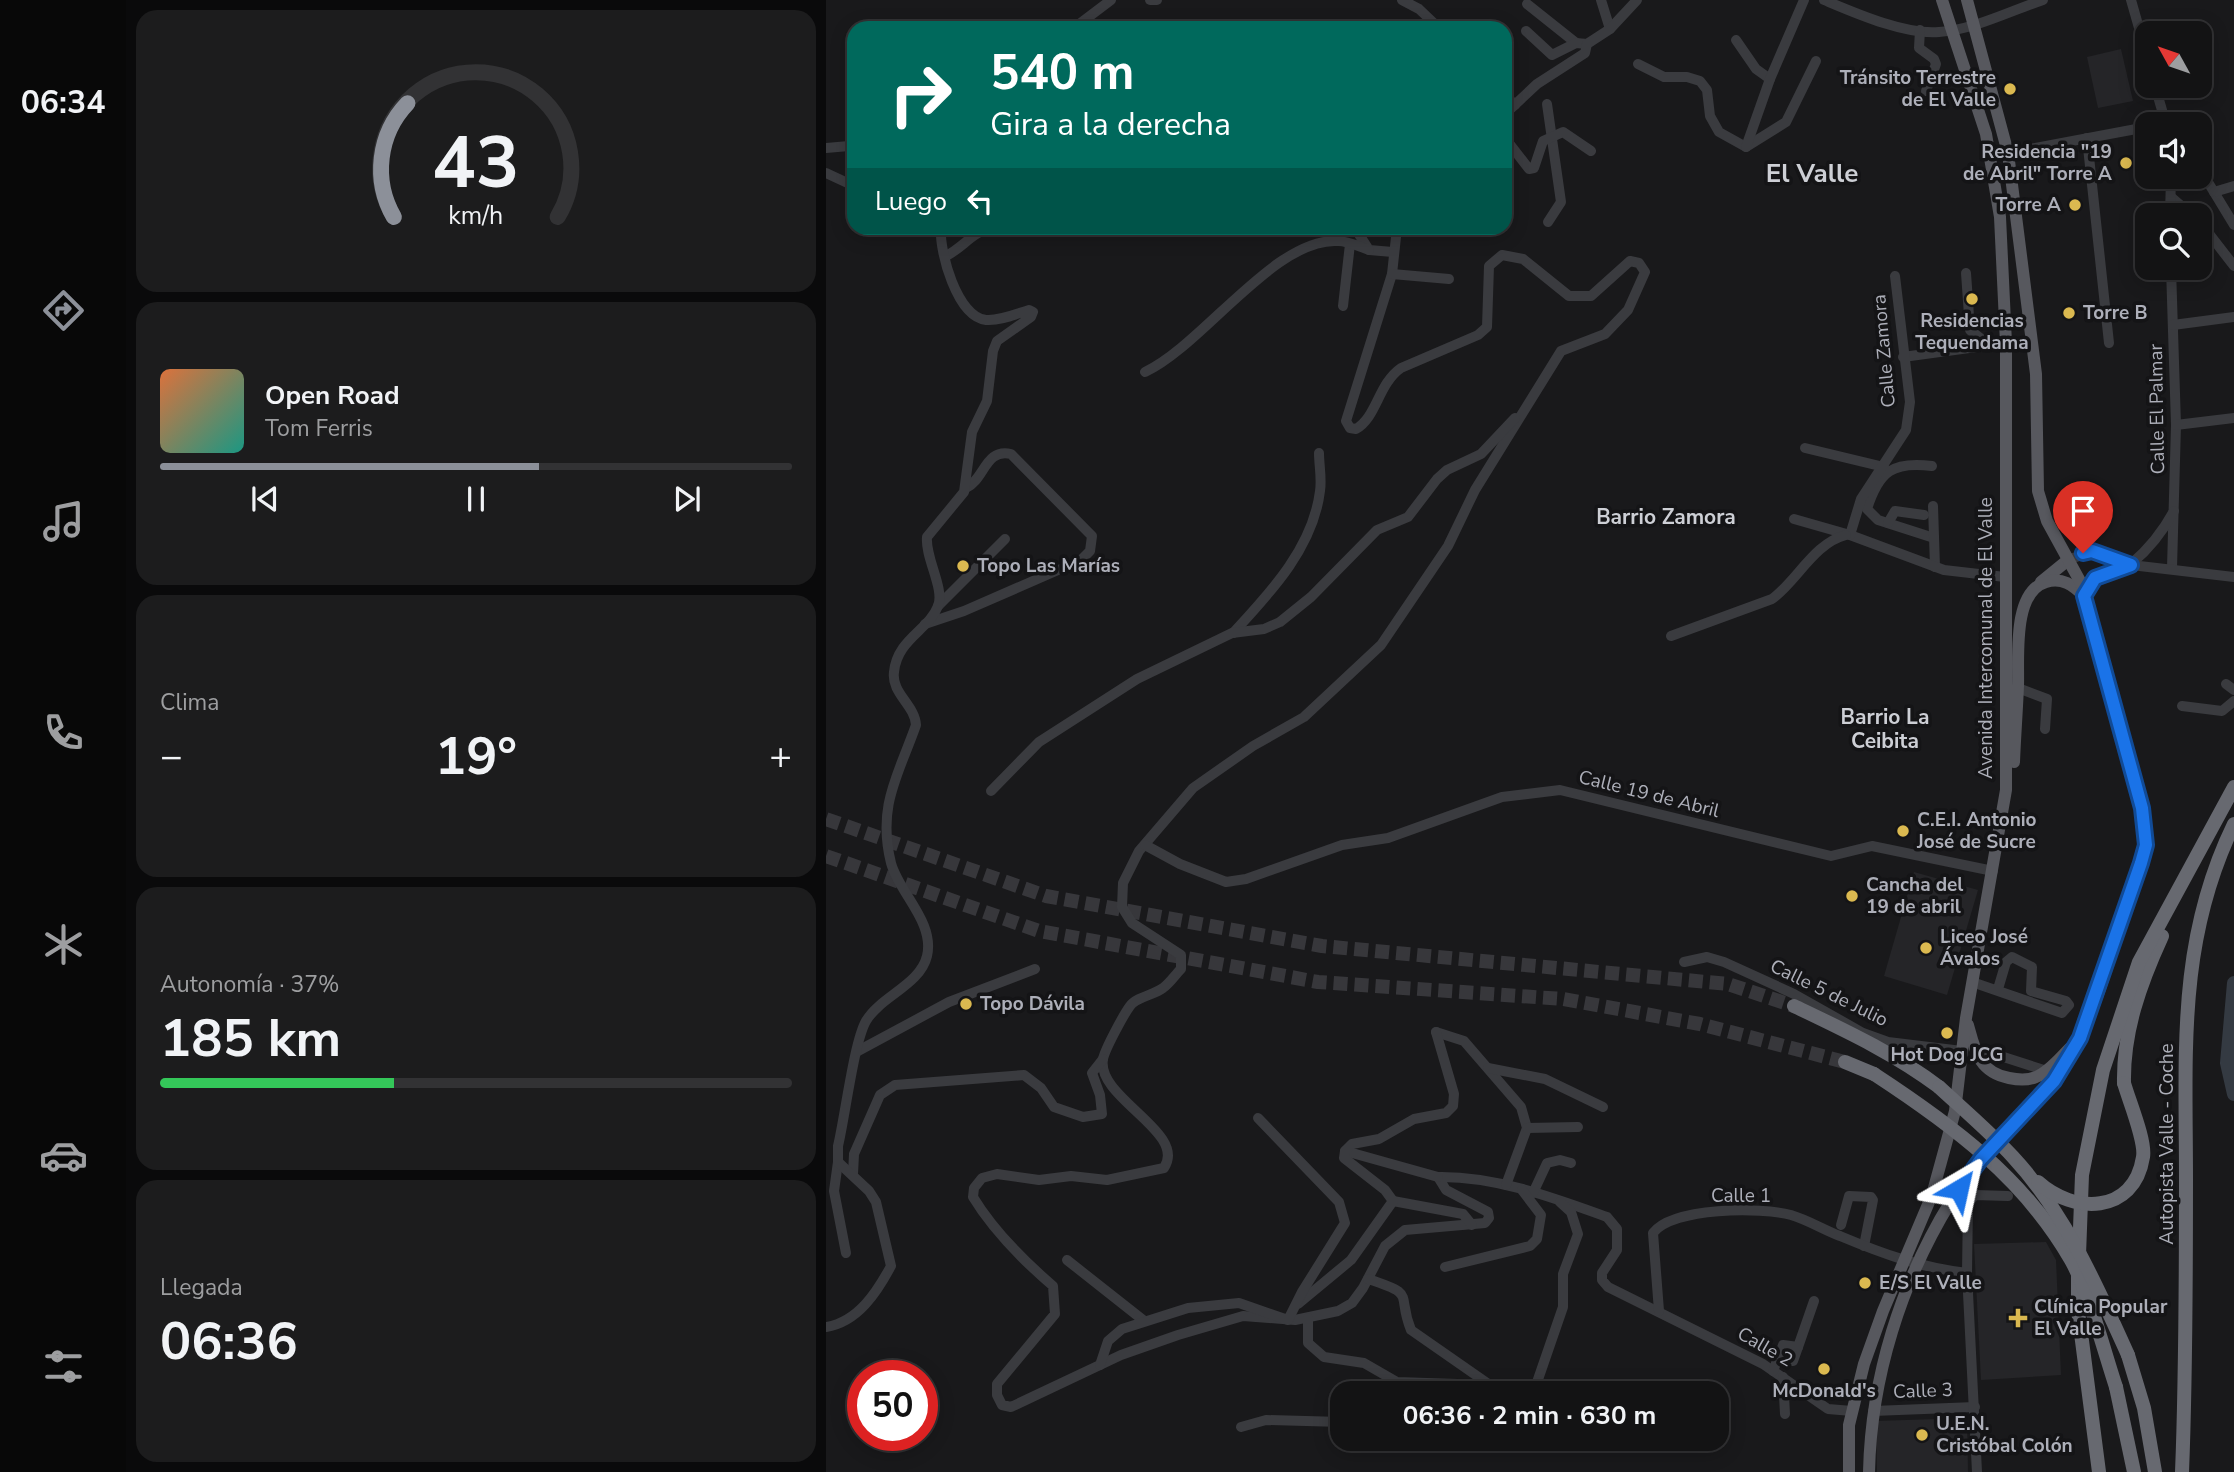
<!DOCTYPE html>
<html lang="es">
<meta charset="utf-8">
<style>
body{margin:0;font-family:"Nunito Sans",sans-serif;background:#1c1c1d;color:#f1f3f6;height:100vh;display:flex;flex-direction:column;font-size:26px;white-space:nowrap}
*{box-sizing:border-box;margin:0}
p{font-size:23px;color:#9d9ea0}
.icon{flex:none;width:38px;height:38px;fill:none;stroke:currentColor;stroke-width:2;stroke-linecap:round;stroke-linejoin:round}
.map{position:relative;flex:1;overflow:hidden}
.drawer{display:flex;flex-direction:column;gap:10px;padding:10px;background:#0a0a0b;width:700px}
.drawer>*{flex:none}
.banner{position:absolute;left:21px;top:21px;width:665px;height:214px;border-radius:21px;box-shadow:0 4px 18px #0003,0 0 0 2px #323234;background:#00695c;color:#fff;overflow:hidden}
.needle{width:46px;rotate:310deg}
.controls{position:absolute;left:1309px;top:21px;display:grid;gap:14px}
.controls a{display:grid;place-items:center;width:77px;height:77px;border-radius:14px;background:#131314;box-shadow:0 4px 18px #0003,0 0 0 2px #323234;font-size:35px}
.speed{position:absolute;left:21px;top:1360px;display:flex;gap:14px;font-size:35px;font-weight:700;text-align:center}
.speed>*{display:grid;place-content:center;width:91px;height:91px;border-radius:50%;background:#131314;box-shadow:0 4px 18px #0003,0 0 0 2px #323234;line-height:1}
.speed .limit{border:10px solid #d22;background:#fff;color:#111}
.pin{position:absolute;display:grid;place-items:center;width:60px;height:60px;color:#fff;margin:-72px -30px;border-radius:50% 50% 50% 0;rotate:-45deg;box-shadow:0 0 7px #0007}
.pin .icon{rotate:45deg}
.me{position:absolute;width:77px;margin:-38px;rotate:36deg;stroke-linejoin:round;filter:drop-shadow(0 0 5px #0008)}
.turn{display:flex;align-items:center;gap:24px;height:147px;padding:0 28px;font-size:32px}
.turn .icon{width:91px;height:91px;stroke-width:2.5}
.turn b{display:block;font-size:49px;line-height:60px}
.then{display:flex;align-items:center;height:66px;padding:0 28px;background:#0003;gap:14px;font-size:26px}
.big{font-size:52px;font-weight:700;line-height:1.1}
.drawer .card{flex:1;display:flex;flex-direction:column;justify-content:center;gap:10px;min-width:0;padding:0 24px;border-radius:21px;background:#1c1c1d}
.drawer .dial{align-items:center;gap:0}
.dial svg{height:182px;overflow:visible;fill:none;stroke:#323234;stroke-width:7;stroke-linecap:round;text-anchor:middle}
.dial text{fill:#f1f3f6;stroke:none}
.song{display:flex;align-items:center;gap:21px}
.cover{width:84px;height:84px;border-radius:10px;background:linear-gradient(135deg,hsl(20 70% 55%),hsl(170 70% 35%))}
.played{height:7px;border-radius:4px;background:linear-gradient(90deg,#8c9099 60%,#323234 60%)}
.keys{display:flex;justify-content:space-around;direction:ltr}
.heat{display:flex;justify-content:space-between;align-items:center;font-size:38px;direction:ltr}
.charge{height:10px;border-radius:5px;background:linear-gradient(90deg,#34c759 37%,#323234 0)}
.trip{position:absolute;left:504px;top:1381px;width:399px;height:70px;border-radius:21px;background:#131314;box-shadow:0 4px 18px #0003,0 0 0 2px #323234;font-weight:700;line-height:70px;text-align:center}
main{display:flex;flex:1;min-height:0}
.tabs{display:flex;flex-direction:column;width:126px;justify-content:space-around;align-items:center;background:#080808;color:#9d9ea0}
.tabs .icon{width:49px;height:49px}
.tabs .current{color:#8c9099}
.tabs b{font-size:32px;color:#f1f3f6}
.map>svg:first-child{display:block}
</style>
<main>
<nav class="tabs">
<b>06:34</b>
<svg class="icon current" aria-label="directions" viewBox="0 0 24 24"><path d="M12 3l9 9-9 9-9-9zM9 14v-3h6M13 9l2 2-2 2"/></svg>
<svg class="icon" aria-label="music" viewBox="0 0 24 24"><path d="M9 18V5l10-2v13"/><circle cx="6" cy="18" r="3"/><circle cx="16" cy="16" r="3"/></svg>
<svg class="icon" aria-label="phone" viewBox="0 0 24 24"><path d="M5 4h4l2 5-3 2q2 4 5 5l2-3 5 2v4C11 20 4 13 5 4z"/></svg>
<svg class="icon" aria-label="climate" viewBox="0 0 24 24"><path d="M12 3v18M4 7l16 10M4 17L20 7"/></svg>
<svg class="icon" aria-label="car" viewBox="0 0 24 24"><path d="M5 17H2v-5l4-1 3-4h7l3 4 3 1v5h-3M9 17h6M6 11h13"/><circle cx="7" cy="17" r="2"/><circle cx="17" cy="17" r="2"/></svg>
<svg class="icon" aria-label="filters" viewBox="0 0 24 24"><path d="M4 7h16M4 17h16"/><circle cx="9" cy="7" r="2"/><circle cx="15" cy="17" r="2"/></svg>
</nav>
<section class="drawer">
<div class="card dial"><svg viewBox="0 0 100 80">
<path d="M14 69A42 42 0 1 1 86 69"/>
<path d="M14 69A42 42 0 0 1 20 19" stroke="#8c9099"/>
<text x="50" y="56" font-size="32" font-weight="700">43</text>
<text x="50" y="72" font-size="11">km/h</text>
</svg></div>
<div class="card">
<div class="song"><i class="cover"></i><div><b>Open Road</b><p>Tom Ferris</p></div></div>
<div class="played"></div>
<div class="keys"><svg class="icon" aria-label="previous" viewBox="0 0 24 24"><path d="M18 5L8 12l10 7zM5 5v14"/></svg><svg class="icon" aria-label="pause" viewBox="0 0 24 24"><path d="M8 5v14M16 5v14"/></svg><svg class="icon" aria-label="next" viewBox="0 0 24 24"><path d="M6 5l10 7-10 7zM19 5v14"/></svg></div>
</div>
<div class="card"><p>Clima</p>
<div class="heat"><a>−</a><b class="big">19°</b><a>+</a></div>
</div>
<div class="card"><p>Autonomía · 37%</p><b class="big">185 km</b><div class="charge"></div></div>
<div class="card"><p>Llegada</p><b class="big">06:36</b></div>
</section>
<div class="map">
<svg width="1408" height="1472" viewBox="0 0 1408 1472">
<rect width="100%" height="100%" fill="#19191b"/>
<g fill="#252528">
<path d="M1295 49 1307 101 1272 108 1261 57Z"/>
<path d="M1088 872 1152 890 1121 995 1058 976Z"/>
<path d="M1220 1242 1230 1260 1235 1375 1155 1380 1148 1244Z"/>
<path d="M1141 1418 1142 1472H1051L1050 1421Z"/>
</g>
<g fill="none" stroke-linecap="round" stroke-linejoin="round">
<path stroke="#343a42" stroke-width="14" d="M1408 983 1401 1063 1408 1094"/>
<g stroke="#37373b" stroke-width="14" stroke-dasharray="14 7" stroke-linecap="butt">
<path d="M0 819 220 896 496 946 902 984 968 1006"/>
<path d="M0 856 213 931 492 982 737 999 874 1024 1019 1062"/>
</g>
<g stroke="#3a3b3f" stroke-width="10">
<path d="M324 0H331"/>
<path d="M576 0 593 9 613 28"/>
<path d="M775 0 784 29"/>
<path d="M998 0C1029 13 1079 35 1113 32 1147 30 1184 11 1217 0"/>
<path d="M1305 0 1321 56"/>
<path d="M701 4 750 43"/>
<path d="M248 28 285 0"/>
<path d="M1094 30 1093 48 1108 59 1110 64 1100 91"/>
<path d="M700 31 726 55 750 43 761 44"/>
<path d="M910 40 930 69 944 79"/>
<path d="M812 64 838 77H861L874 81 881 90 884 116 893 132 920 147 960 122 990 61"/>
<path d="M1329 86 1340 124"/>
<path d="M679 95 689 105"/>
<path d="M721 104 735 202 722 222"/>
<path d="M679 114 711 84 759 53 761 44 784 29 811 0"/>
<path d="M679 138 703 169 708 168 717 141 737 132 765 151"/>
<path d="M1261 138 1283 343"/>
<path d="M920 147 944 79 978 0"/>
<path d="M0 148 23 146"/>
<path d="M1182 153 1321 127"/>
<path d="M1374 169 1408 225"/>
<path d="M0 173 28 186"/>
<path d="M1388 192 1408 186"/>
<path d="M1345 197 1366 215"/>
<path d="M1344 215 1345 177"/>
<path d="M1374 222 1408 266"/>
<path d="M192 228 260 232 313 228"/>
<path d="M529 228 543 250 567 252"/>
<path d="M571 228 566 274 520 421 524 428 530 429C551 417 552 384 575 368L652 335 661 327 663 266 676 255 697 259 743 296H765L804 261 813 263 819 272 802 310 779 334 735 351 649 490 622 546 555 645 478 717 427 746 367 788 313 851 297 883 296 907 306 923 355 955V969C349 975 344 983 337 988 328 995 310 997 304 1006 298 1014 279 1049 277 1059 270 1098 362 1132 338 1168L281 1180 245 1176 213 1180 171 1174 156 1178 148 1188 147 1197C167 1230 198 1261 227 1286L229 1314 171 1384V1395L176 1405 185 1407 295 1355 352 1335 417 1316 469 1320 512 1311 526 1303 537 1288 559 1246 579 1230 659 1223 663 1218 662 1212 620 1190 612 1177C670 1176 728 1198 781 1217L791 1229V1250L776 1273V1280L782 1287 937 1364 1002 1409 1026 1411"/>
<path d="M120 256C140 246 147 229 171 228"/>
<path d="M1345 268 1350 425 1346 568"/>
<path d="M1140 273 1144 330 1154 338 1157 346"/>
<path d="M566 274 623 279"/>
<path d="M517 306 524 244"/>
<path d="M1347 325 1408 317"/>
<path d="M1077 357 1180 343"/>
<path d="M319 372C377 345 449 237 512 241 522 241 534 247 543 250"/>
<path d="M1350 425 1408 418"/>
<path d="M979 448 1058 467"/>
<path d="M1106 466C1067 461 1053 471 1041 509L1052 520 1108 538"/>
<path d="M1107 506 1109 567"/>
<path d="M968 519 1024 535 1118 570 1179 577"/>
<path d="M1062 523 1069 511 1098 515"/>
<path d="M1024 535 1035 499 1080 430 1084 402 1069 276"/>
<path d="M1242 560 1266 551 1305 565 1408 577"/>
<path d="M1258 596C1271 566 1287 579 1306 563 1323 549 1337 531 1348 511"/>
<path d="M112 606 179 539"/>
<path d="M99 624 138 611 255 560 264 551 266 536 185 454C159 448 159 479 140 488"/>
<path d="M407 633C444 593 487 548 494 491 496 479 493 465 493 453"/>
<path d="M845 636 946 599C971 581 988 543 1020 535"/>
<path d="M1400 684 1408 690"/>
<path d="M1192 688 1221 699 1219 729"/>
<path d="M1356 706 1396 711 1408 701"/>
<path d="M165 791 213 742 311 679 406 633 438 629 454 622 485 597 551 530 582 517 611 479 621 470 655 454 689 418"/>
<path d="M319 845 354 864 400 882 420 879 516 845 562 838 676 797 734 790 1005 856 1046 846 1167 871"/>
<path d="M858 962 881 957 898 962 968 994 1037 1033 1062 1042 1136 1051"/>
<path d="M1146 982 1236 1013 1243 1005 1240 1001 1205 991 1206 967 1186 957 1180 962 1172 989"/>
<path d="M610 1032 638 1041 695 1107 701 1128 680 1185"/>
<path d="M32 1051 123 1002 209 969"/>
<path d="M1162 1052 1221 1071"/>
<path d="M662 1068 719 1079 777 1107"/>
<path d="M701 1128 752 1127"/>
<path d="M519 1151 612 1177"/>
<path d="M12 1162 8 1191 20 1253"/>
<path d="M27 1174 28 1154 54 1095 69 1085 198 1075 215 1088 228 1107 257 1117 276 1114 274 1095 266 1073 277 1059"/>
<path d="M707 1193 721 1163 734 1160 745 1163"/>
<path d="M567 1201 637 1214 646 1225"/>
<path d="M1015 1225 1023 1196 1045 1197 1047 1200 1038 1246"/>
<path d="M241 1260 317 1320"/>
<path d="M619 1267 704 1246 711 1239 715 1215 696 1190"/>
<path d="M542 1279C592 1295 570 1293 585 1330L664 1385 721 1393"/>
<path d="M472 1304 525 1260 567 1201 559 1190 518 1158 519 1151 526 1144 553 1139 588 1119 620 1113 627 1106 628 1094 610 1032"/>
<path d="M833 1311 827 1233C847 1207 935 1207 965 1215 982 1220 998 1230 1014 1236 1057 1254 1096 1268 1141 1273"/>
<path d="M482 1318V1343L498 1357 538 1363 571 1382 662 1385"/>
<path d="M0 1327C32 1322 51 1292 65 1266L50 1202 43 1191 12 1162V1146C19 1117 28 1042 40 1021 55 996 94 985 101 956 109 922 73 893 65 863 51 806 72 776 90 725 89 705 65 693 68 672 71 639 103 630 112 606 119 589 99 558 101 537L138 492 146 432 161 401 167 351 171 341 205 317 207 312 203 310C190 314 174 321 160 320 131 317 113 251 115 228"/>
<path d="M967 1361 972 1347"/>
<path d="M274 1365 282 1341 296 1329 362 1308 413 1303 462 1320 476 1292 519 1223 513 1202 432 1118"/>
<path d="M947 1371 957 1345 972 1347 988 1301"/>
<path d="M957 1377 959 1414"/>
<path d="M704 1391H708L737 1307V1274L752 1234 745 1212 734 1202"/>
<path d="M1047 1411 1149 1407"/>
<path d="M415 1427 440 1420 516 1422"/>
<path d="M1151 1472 1141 1273 1142 1203 1149 1195 1182 1196"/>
</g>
<g stroke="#57585e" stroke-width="12">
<path d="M1215 582 1242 560"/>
<path d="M1188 762C1189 736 1191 711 1192 686 1193 658 1186 592 1220 582 1236 577 1247 585 1258 596"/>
<path d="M1142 1025C1149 1051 1153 1072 1183 1078 1192 1080 1201 1081 1210 1077 1223 1072 1234 1058 1244 1048"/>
<path d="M1023 1472V1425L1038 1364 1057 1311 1106 1195 1129 1111 1140 1018 1180 790V343L1174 217 1160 134 1116 0"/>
<path d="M1043 1472C1045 1378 1075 1282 1125 1201 1153 1156 1195 1123 1228 1081 1263 1035 1278 976 1296 921 1305 897 1316 871 1319 845 1321 833 1318 820 1316 809L1255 583 1221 521 1212 491 1210 374 1182 153 1141 0"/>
</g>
<g stroke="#676970" stroke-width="14">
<path d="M968 1006C1018 1030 1068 1053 1113 1087"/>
<path d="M1019 1062 1048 1074"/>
<path d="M1298 1083C1297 1031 1314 984 1336 936"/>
<path d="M1253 1255 1256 1175 1277 1070 1313 962 1408 787"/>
<path d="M1252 1275V1310L1273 1472"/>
<path d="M1302 1355 1318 1408 1329 1472"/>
<path d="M1290 1387 1308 1472"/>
<path d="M1356 1472C1360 1374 1360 1277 1360 1179 1360 1052 1351 941 1408 824"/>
</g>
<g stroke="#676970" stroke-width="14">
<path d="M1048 1074C1126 1125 1198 1178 1245 1260 1263 1292 1278 1351 1290 1387"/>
<path d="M1113 1087C1138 1110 1164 1132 1187 1157 1239 1213 1271 1286 1302 1355"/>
<path d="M1212 1182C1247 1214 1308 1215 1317 1157 1320 1141 1303 1101 1298 1083"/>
</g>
</g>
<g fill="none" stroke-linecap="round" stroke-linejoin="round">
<g stroke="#114b97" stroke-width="18">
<path id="route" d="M1133 1189 1155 1159 1228 1081 1254 1038 1315 863 1320 845 1316 808 1258 596 1269 578 1305 565 1266 551 1257 553"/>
</g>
<use href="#route" stroke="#1a73e8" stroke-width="12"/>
</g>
<g fill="#dbb950" stroke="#141416" stroke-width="2.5">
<circle cx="1184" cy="89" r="7"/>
<circle cx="1300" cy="163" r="7"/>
<circle cx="1249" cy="205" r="7"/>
<circle cx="1146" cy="299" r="7"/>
<circle cx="1243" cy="313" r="7"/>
<circle cx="137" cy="566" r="7"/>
<circle cx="1077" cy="831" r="7"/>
<circle cx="1026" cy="896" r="7"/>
<circle cx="1100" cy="948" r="7"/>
<circle cx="140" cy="1004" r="7"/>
<circle cx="1121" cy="1033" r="7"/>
<circle cx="1039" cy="1283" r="7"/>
<path d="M1188.5 1307.5h7v7h7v7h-7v7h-7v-7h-7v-7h7z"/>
<circle cx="998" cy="1369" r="7"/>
<circle cx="1096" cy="1435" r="7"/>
</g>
<g text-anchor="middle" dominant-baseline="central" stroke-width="7" stroke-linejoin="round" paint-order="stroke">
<g font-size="19" font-weight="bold" fill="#adafb9" stroke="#141416" text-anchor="start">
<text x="1170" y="78" text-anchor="end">Tránsito Terrestre<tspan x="1170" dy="22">de El Valle</tspan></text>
<text x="1286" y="152" text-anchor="end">Residencia "19<tspan x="1286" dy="22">de Abril" Torre A</tspan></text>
<text x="1235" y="205" text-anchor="end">Torre A</text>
<text x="1257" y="313">Torre B</text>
<text x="1146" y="321" text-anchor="middle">Residencias<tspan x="1146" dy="22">Tequendama</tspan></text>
<text x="151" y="566">Topo Las Marías</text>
<text x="1091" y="820">C.E.I. Antonio<tspan x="1091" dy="22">José de Sucre</tspan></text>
<text x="1040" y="885">Cancha del<tspan x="1040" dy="22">19 de abril</tspan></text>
<text x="1114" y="937">Liceo José<tspan x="1114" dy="22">Ávalos</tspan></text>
<text x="154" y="1004">Topo Dávila</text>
<text x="1121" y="1055" text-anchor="middle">Hot Dog JCG</text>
<text x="1053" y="1283">E/S El Valle</text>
<text x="1208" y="1307">Clínica Popular<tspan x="1208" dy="22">El Valle</tspan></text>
<text x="998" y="1391" text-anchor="middle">McDonald's</text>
<text x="1110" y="1424">U.E.N.<tspan x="1110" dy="22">Cristóbal Colón</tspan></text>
</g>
<g font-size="19" fill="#adafb9" stroke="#141416">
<text transform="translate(1058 351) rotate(-95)">Calle Zamora</text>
<text transform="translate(1331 409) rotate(-91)">Calle El Palmar</text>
<text transform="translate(1160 638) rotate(-90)">Avenida Intercomunal de El Valle</text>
<text transform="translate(823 794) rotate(14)">Calle 19 de Abril</text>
<text transform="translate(1003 993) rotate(26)">Calle 5 de Julio</text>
<text transform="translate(1341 1144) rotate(-90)">Autopista Valle - Coche</text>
<text x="915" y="1196">Calle 1</text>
<text transform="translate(939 1347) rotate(30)">Calle 2</text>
<text transform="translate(1097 1391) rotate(-2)">Calle 3</text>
</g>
<g font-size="21" font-weight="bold" fill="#cdcfd5" stroke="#141416">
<text x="840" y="517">Barrio Zamora</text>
<text x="1059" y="717">Barrio La<tspan x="1059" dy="24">Ceibita</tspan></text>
</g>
<g font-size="26" font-weight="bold" fill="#cdcfd5" stroke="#141416">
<text x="986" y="173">El Valle</text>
</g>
</g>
</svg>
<div class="controls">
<a><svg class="needle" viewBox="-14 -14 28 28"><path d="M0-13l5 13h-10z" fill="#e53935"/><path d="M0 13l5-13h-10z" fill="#9d9ea0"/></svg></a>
<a><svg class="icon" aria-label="sound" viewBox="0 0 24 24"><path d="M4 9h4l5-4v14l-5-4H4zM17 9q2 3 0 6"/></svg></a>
<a><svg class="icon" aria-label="search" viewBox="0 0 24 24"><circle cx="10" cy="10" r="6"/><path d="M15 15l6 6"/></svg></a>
</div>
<div class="speed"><div class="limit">50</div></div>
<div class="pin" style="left:1257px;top:553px;background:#d93025"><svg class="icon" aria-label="arrive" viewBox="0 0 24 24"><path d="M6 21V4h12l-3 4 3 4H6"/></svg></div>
<svg class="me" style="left:1133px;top:1189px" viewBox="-20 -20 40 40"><path d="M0-17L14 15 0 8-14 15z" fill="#1a73e8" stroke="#fff" stroke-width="4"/></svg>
<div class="trip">06:36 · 2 min · 630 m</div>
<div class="banner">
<div class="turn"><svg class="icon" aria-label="right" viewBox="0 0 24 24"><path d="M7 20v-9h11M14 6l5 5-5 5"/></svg><div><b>540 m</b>Gira a la derecha</div></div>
<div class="then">Luego<svg class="icon" aria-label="left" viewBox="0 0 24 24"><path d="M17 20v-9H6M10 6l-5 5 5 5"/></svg></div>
</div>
</div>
</main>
